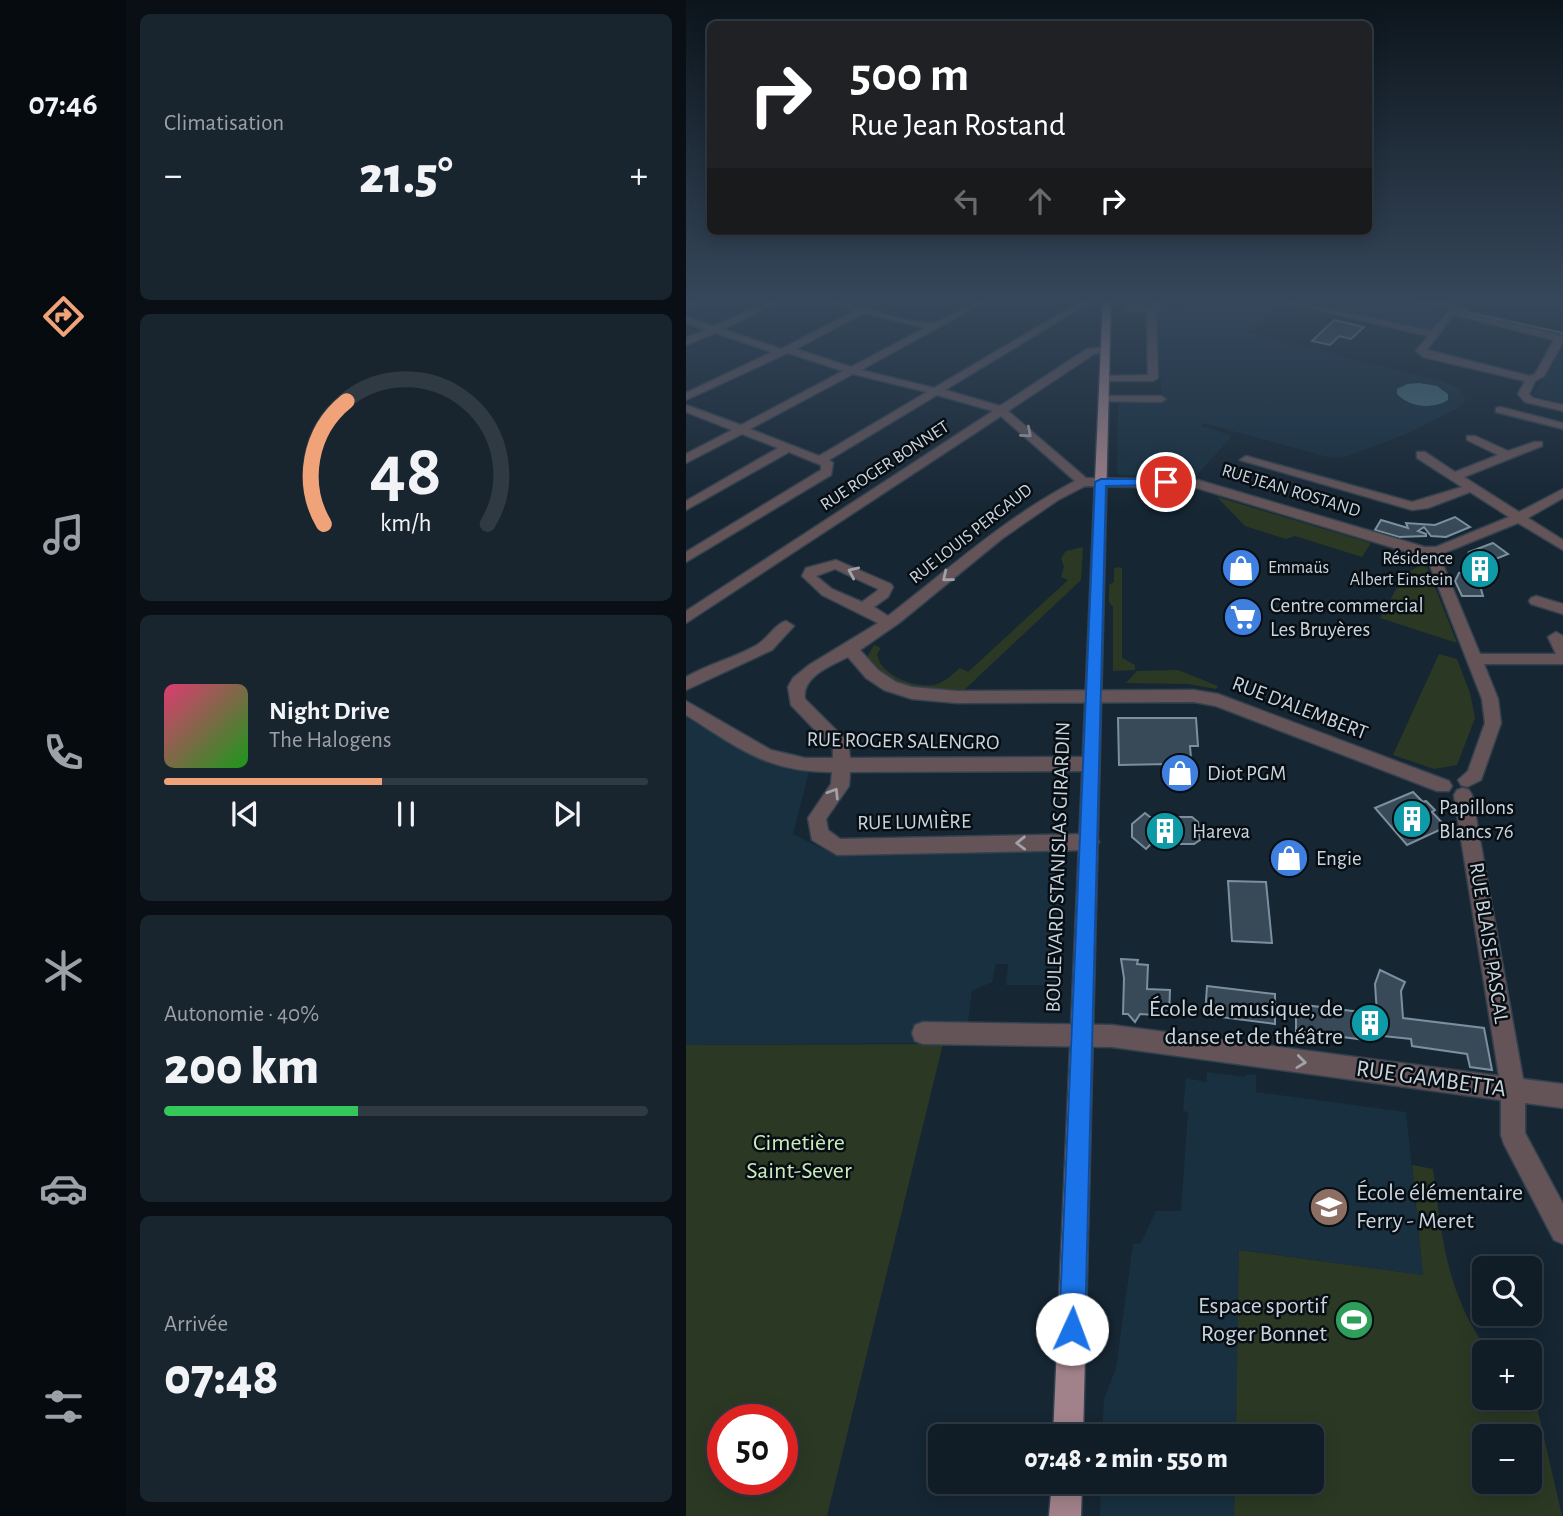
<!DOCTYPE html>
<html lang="fr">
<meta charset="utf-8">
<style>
body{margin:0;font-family:"Alegreya Sans",sans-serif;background:#19252e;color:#f1f3f6;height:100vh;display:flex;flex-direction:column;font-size:26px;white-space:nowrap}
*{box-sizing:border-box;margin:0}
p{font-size:23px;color:#9ca1a7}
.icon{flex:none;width:38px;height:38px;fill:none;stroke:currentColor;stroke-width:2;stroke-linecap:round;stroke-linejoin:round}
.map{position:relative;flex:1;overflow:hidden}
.drawer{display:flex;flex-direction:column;gap:14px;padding:14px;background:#090f15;width:560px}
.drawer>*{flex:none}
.guide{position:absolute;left:21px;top:21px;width:665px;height:214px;border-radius:10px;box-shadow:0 4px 18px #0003,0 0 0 2px #303a43;background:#202124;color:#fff;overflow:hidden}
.fabs{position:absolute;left:786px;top:1256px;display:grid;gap:14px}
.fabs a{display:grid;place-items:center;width:70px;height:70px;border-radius:10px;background:#101c26;box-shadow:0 4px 18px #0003,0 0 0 2px #303a43;font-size:35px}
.speed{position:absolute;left:21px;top:1404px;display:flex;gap:14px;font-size:35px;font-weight:700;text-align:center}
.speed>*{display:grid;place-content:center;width:91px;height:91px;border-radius:50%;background:#101c26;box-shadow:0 4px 18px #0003,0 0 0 2px #303a43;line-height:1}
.speed .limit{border:10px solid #d22;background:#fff;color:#111}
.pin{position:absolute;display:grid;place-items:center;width:60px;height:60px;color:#fff;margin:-30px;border:4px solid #fff;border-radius:50%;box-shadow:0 2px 7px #0007}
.me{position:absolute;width:77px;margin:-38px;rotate:2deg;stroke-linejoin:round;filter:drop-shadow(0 0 5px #0008)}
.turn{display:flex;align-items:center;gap:24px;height:147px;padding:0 28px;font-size:32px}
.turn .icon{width:91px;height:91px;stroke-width:2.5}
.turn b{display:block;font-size:49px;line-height:60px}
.lanes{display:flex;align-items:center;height:66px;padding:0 28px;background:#0003;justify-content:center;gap:35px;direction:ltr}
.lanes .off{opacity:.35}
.big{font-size:52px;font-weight:800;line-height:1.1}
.drawer .widget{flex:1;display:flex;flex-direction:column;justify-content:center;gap:10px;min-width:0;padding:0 24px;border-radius:10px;background:#19252e}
.drawer .dial{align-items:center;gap:0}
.dial svg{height:182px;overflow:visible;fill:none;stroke:#303a43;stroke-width:7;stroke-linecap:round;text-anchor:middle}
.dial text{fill:#f1f3f6;stroke:none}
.song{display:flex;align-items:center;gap:21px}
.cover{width:84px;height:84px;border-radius:10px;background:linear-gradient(135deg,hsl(340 70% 55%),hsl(120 70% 35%))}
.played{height:7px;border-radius:4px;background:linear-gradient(90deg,#f0a378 45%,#303a43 45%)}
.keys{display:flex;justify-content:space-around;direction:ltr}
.heat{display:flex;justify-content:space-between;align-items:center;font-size:38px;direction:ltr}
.charge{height:10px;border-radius:5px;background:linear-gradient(90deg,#34c759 40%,#303a43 0)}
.trip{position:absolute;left:242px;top:1424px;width:396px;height:70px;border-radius:10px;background:#101c26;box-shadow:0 4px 18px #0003,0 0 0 2px #303a43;font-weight:800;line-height:70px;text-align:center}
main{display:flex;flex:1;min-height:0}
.dock{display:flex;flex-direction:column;width:126px;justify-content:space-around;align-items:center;background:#060b0f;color:#9ca1a7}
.dock .icon{width:49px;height:49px}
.dock .on{color:#f0a378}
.dock b{font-size:32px;color:#f1f3f6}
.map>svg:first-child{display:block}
</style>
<main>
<nav class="dock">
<b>07:46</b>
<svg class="icon on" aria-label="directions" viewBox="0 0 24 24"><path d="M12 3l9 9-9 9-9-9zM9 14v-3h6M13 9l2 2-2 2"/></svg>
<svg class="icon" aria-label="music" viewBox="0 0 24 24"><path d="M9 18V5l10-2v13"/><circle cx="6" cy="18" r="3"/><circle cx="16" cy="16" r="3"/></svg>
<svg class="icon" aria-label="phone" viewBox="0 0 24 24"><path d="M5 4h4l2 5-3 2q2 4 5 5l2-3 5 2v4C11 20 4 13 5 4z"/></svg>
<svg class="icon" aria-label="climate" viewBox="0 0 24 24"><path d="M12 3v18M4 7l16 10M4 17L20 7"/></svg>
<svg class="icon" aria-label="car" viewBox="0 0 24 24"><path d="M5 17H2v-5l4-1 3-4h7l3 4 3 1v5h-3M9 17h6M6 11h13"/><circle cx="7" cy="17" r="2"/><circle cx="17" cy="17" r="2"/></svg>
<svg class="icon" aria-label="filters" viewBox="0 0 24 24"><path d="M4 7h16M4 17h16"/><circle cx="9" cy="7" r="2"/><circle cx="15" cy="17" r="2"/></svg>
</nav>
<section class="drawer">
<div class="widget"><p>Climatisation</p>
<div class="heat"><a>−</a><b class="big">21.5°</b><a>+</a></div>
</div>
<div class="widget dial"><svg viewBox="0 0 100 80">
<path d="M14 69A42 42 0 1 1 86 69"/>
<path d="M14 69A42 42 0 0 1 24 15" stroke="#f0a378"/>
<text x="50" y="56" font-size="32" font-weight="700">48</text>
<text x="50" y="72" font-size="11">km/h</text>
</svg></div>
<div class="widget">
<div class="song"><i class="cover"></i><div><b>Night Drive</b><p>The Halogens</p></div></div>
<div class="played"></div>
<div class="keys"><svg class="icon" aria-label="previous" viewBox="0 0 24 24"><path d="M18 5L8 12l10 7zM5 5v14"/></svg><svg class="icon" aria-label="pause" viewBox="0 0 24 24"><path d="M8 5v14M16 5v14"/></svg><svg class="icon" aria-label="next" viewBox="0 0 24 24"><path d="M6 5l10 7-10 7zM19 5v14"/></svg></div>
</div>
<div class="widget"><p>Autonomie · 40%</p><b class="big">200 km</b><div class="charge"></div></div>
<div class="widget"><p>Arrivée</p><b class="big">07:48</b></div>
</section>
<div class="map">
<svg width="877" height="1516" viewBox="0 0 877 1516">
<rect width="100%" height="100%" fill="#162633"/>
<g fill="#183040" fill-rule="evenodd">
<path d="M474 299H483L485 312H493L492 299H714L764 310 744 332 600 299 561 333 758 382 774 390 779 397 778 403 772 408 723 433 661 456 646 458 517 423 515 426 546 436 510 476 434 475 431 473 432 403 476 401 470 312 475 311ZM733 383 756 389 762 394V400L755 404 740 406 719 401 717 385Z"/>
<path d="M877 348V403L846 395 854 384Z"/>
<path d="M0 717 62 754 92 766 123 772 107 834 147 854 376 849 380 851 372 985H320L322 964H310L306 982 286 991 282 1023H240L235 1043 0 1045Z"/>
<path d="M521 1072 559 1077 560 1074 570 1075V1092L720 1112 737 1275 554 1250 550 1437H416L418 1399 430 1368 447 1244 455 1243 470 1211H495L502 1112 497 1111 500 1078 520 1082Z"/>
<path d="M415 1482H549L548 1516H414Z"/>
</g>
<g fill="#2b3924" fill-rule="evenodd">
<path d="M531 497 685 543 676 557 609 536 600 539 559 526Z"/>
<path d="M397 547 395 580 276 692 250 693 206 683 180 659 188 645 195 648 191 654C194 676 232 690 251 684 260 681 267 674 274 668L282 672 382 580 375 577 378 567 375 558 380 551Z"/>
<path d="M739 562 771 643 694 618 718 575Z"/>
<path d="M431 567 436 568V658L449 665V670L427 671V607L423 602V585L428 582V569Z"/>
<path d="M753 654 771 659 784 693 789 718 771 765 748 769 707 755Z"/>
<path d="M492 670 532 686 530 689 502 684 440 683 451 671Z"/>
<path d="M257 1044 141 1516H0V1045ZM37 1419H96V1479H37Z"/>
<path d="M726 1165 747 1169C756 1237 760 1295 804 1353H798V1398H844V1388L847 1389 876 1516H548L549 1482H625V1437H550L553 1250 737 1275ZM798 1437H844V1482H798Z"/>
</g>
<path fill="#456b7a" d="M733 383 751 386 762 394V400C747 410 723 407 711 394V389L721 384Z"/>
<g fill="#384a58" stroke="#7b8f9e" stroke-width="2">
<path d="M648 320 678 327 665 339 653 336 644 345 626 341Z"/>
<path d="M769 517 784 527 760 537 745 536 738 527 732 531 740 534V536L713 537 689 530 695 520 722 528 720 523 749 525Z"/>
<path d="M807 543 822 554 807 560 795 589 797 596H776L769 581 773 573 787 570 779 560 783 552Z"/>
<path d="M432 718H510L512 746H504L507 784H483L482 764 433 765Z"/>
<path d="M727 792 737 802 740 801 749 810 746 812 760 827 721 845 689 808Z"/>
<path d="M459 813 464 817H506L512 822 514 840 508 844H465L460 849 446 837V824Z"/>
<path d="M542 881 580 882 586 943 546 941Z"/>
<path d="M435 959 452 960 451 964 462 965 461 989 484 990 483 1016 454 1014 449 1022 442 1014H437L438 978Z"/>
<path d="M694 970 719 982 715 991 717 1018 798 1028 806 1070 784 1067 781 1054 726 1046 725 1039 688 1035V1041L610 1031V1004L691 1014 689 984Z"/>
<path d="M521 986 589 994V1024L519 1015Z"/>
</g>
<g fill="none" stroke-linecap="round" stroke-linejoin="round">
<g stroke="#33424e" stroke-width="3">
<g id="minor">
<path d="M12 299H23L0 309V303Z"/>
<path d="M89 299H100L37 329 95 349 169 311 134 299C172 299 207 323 245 323 264 322 282 299 304 299L175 370 248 388 399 299H409L259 390 314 406 401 349 423 347V351L408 354 322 411 400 478 512 480 739 547H750L823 517 784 492 742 508 726 510 554 460 560 456 726 502 776 487 731 458V452H739L769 472 812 455 781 440V436H789L822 451 848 442H856V446L778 477 833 512 877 489V498L842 518 877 540V550L832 523 753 555 794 654H870L862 637 870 632 877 636V664H798L812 699 815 723 795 780 781 787 775 785 772 780 782 771 799 723 796 699 741 558 511 488 399 486 372 500 317 538 213 623 174 650 192 670 210 682 226 687 271 691 508 690 532 694 763 781 766 786 763 791H751L530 706 508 702 271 703 226 699 198 690 180 678 162 657C146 665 115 677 119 699L162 742 164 758 405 757 411 759 414 764 411 769 405 771 164 772 163 786 140 819 142 830 154 839 403 834 410 836 413 842 410 848 403 850 151 855 126 840 122 818 145 784 146 772C80 772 53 748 0 715V701L85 750 119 758H147V749L105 705 102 687 107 678 123 665 192 623 136 595 116 576 120 568 150 560 205 584 207 587 202 597 188 607 202 616C263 569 320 517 389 481L315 416 0 623V611L307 411 251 395 143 460 147 463 145 475 0 562V552L135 470V465L103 452 0 510V501L92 448 56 434 0 463V454L46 430 0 412V405L55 425 157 371 102 353 0 400V393L86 352 29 333 0 345V338L19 330 0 323V317L28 326ZM178 313 239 328 165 367 110 349ZM167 374 241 392 133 456 64 429ZM149 569 192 589 191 591 176 602 146 589 130 576Z"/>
<path d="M467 299H475L476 307 470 312 472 378 467 381H414V377L418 376 462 375 461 311H439L434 308 439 305H466Z"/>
<path d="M583 299H598L745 331 765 309 877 336V342L858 376 849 381 843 394 847 398 877 405V411L839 402 832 394 839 381 737 357 730 351 742 336ZM767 315 868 340 849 374 844 376 741 350Z"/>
<path d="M734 299H749L784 308 779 311Z"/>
<path d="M418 396H475L480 399 475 402 414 401V397Z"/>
<path d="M814 407 877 423V429L810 412V408Z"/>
<path d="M850 596 877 604V614L845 604 843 601 845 598Z"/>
<path d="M100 621 108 626 86 650 0 690V677C23 664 48 658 71 645 81 639 89 624 100 621Z"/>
<path d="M777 788 783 790 786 795 837 1079 877 1084V1108L839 1103V1133L877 1204V1244L868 1240 818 1144 815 1135V1100L426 1047 237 1044 229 1041 226 1033 229 1025 237 1022 426 1025 813 1076 768 795 771 790Z"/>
</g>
</g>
<g stroke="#33424e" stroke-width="3">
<g id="major">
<path d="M417 299H425L397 1437H367Z"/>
<path d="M366 1482H396L395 1516H363Z"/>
</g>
</g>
<use href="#minor" fill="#645458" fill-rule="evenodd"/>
<use href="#major" fill="#a2828a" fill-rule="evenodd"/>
<path stroke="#6e7b86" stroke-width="2" d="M722 299 877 333"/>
</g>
<defs><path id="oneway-chevron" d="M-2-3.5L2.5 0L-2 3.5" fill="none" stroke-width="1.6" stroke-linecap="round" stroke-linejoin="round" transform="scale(1.75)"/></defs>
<g stroke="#a1a1a8">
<use href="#oneway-chevron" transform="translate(341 433) rotate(41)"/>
<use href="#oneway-chevron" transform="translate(167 572) rotate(-156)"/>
<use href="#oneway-chevron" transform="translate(261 577) rotate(141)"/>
<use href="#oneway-chevron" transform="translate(148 793) rotate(-58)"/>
<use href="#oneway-chevron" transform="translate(335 843) rotate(179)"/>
<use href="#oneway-chevron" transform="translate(615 1062) rotate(7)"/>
</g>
<linearGradient id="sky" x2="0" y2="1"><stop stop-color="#0c151c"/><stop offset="0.59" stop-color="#36475b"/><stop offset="1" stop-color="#36475b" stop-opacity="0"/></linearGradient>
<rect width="877" height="511" fill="url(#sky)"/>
<path fill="#1a73e8" stroke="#114b97" stroke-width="2" d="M415 479H480L486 482 480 485 420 486 399 1329 395 1338 386 1341 377 1338 373 1329 409 482Z"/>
<defs>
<g id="shop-disc" transform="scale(2.0125)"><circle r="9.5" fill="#3f7fe0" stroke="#070e14"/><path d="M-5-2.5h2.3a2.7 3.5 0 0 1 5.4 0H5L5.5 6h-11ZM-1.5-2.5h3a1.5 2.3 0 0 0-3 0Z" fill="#fff"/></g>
<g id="building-disc" transform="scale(2.0125)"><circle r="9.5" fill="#0f9aa8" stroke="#070e14"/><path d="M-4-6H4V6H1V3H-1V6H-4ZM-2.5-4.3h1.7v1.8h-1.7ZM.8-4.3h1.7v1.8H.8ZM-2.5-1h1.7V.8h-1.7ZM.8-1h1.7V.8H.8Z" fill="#fff"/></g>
<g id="supermarket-disc" transform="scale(2.0125)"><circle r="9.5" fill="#3f7fe0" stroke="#070e14"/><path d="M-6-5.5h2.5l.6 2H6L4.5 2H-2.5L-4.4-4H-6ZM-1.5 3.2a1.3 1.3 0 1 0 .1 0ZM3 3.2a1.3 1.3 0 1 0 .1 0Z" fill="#fff"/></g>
<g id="school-disc" transform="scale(2.0125)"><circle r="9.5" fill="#8d6e63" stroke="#070e14"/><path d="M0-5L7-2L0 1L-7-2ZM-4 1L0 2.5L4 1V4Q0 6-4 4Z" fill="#fff"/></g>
<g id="stadium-disc" transform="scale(2.0125)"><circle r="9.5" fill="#2e9e5b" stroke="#070e14"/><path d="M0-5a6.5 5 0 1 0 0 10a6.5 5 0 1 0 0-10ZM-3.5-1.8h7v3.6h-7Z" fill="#fff"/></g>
</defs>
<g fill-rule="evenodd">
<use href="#shop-disc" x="555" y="568"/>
<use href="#building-disc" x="794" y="569"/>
<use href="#supermarket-disc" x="557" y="617"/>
<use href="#shop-disc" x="494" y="773"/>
<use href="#building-disc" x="726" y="819"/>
<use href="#building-disc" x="479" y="831"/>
<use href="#shop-disc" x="603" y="858"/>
<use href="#building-disc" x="684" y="1023"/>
<use href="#school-disc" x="643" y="1207"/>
<use href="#stadium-disc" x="668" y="1320"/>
</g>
<g text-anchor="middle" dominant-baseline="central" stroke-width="5" stroke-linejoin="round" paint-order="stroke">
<g font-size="18" fill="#cad4dd" stroke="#070e14">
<text transform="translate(199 466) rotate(-33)">RUE ROGER BONNET</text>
<text transform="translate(605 491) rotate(17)">RUE JEAN ROSTAND</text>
<text transform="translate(285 534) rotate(-38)">RUE LOUIS PERGAUD</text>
</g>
<g font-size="18" fill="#cad4dd" stroke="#070e14" text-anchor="end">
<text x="767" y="559">Résidence<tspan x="767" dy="21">Albert Einstein</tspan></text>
<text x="582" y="568" text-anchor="start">Emmaüs</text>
</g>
<g font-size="21" fill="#cad4dd" stroke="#070e14" text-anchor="start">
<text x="584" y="605">Centre commercial<tspan x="584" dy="24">Les Bruyères</tspan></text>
<text x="521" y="773">Diot PGM</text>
<text x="753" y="807">Papillons<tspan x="753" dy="24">Blancs 76</tspan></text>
<text x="506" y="831">Hareva</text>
<text x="630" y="858">Engie</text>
</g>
<g font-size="21" fill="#cad4dd" stroke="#070e14">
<text transform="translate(614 708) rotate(21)">RUE D'ALEMBERT</text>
<text transform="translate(217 741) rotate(1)">RUE ROGER SALENGRO</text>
<text transform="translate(228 822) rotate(-1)">RUE LUMIÈRE</text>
<text transform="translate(372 867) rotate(-88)">BOULEVARD STANISLAS GIRARDIN</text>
<text transform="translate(803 943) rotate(81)">RUE BLAISE PASCAL</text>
</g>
<g font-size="24" fill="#cad4dd" stroke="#070e14" text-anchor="end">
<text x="657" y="1009">École de musique, de<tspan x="657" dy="28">danse et de théâtre</tspan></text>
<text x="670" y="1193" text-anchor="start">École élémentaire<tspan x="670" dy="28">Ferry - Meret</tspan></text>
<text x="641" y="1306">Espace sportif<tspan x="641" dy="28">Roger Bonnet</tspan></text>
</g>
<g font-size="24" fill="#cad4dd" stroke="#070e14">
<text transform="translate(745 1079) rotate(8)">RUE GAMBETTA</text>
</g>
<g font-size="24" fill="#cbedb9" stroke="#070e14">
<text x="113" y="1143">Cimetière<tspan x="113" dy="28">Saint-Sever</tspan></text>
</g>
</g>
</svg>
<div class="fabs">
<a><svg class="icon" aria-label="search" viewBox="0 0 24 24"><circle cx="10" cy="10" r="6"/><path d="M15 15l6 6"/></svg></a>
<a>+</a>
<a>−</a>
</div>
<div class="speed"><div class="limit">50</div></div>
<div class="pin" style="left:480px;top:482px;background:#d93025"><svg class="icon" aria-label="arrive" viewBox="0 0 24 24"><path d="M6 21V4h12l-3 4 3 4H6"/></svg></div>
<svg class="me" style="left:386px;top:1329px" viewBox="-20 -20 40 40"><circle r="19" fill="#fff"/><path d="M0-13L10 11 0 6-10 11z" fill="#1a73e8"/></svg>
<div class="trip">07:48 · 2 min · 550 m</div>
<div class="guide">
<div class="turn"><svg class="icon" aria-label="right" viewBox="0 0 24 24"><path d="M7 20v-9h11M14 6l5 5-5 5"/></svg><div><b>500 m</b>Rue Jean Rostand</div></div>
<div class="lanes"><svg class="icon off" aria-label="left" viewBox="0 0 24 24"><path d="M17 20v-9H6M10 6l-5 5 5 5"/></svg><svg class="icon off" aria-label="ahead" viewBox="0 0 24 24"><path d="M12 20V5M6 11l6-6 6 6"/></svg><svg class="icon" aria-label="right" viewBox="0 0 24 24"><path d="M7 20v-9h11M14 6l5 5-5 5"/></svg></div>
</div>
</div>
</main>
